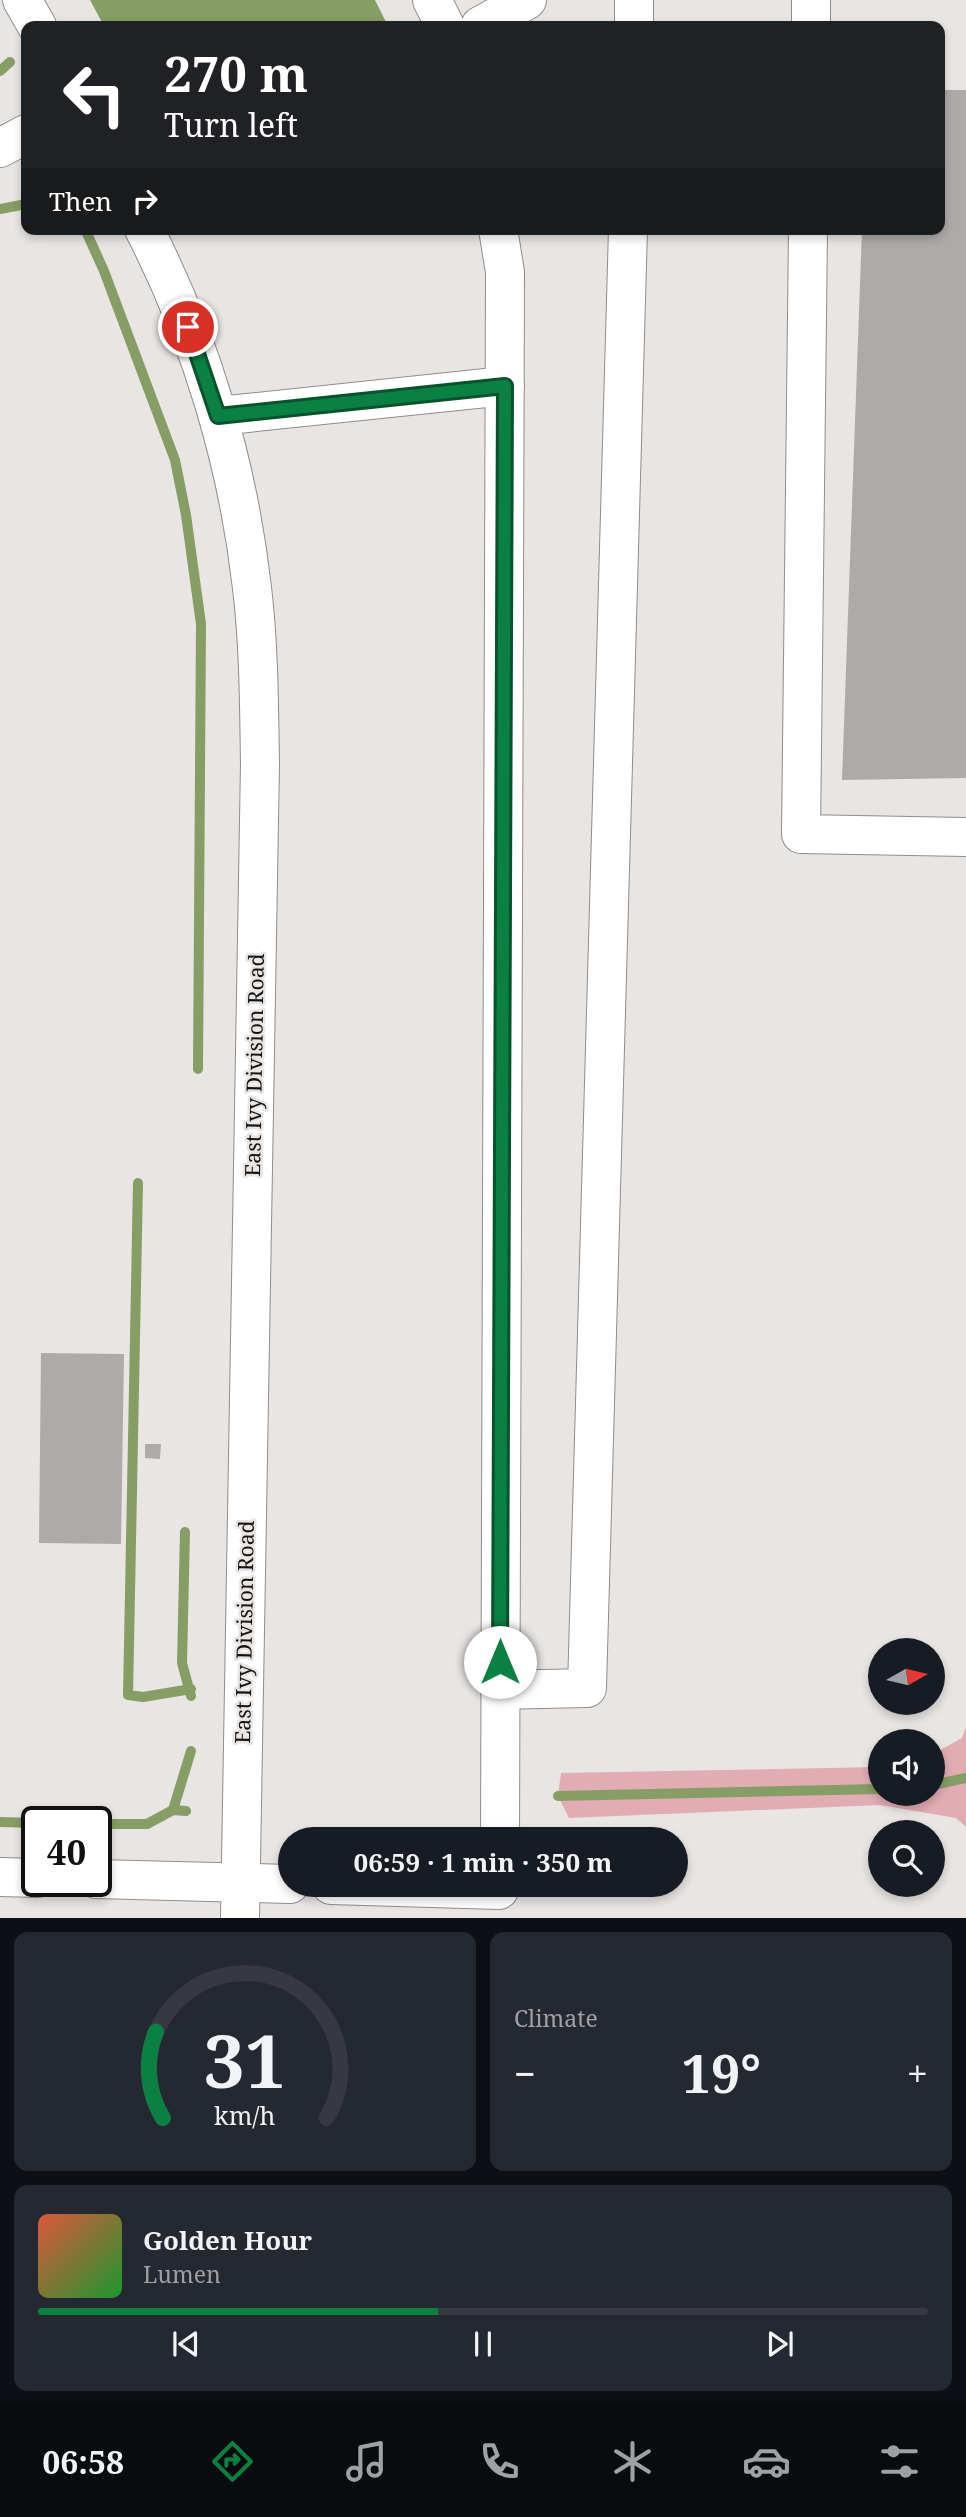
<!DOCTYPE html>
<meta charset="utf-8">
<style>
body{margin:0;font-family:"Noto Serif",serif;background:#242831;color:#f1f3f6;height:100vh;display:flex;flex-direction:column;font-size:26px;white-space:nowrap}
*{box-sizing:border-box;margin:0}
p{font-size:23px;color:#9ea1a6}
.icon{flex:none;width:38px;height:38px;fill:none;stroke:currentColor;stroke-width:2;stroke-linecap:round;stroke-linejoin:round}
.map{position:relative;height:1918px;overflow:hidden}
.side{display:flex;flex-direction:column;gap:14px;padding:14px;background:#0d0f14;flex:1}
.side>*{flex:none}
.top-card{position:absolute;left:21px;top:21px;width:924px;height:214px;border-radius:14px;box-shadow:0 4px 10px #0003;background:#202124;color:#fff;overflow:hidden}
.needle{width:46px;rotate:82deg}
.tools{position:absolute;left:868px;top:1638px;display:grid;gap:14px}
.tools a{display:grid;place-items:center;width:77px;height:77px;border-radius:50%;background:#171b24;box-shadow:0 4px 10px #0003;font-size:35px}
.speed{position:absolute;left:21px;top:1806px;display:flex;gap:14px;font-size:35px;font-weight:700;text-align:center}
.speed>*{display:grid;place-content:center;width:91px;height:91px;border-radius:50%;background:#171b24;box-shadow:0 4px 10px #0003;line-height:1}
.speed .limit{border:4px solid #111;border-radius:10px;background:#fff;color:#111}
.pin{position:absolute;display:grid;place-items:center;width:60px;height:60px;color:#fff;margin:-30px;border:4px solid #fff;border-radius:50%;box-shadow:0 2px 7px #0007}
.me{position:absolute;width:77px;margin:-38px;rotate:0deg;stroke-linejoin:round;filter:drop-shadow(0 0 5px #0008)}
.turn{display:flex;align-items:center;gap:24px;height:147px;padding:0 28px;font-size:32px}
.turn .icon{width:91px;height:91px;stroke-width:2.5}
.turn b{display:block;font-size:49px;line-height:60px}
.then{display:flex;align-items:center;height:66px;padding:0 28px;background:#0003;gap:14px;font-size:26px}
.big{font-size:52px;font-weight:700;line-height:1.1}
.side .widget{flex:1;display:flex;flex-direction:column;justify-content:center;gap:10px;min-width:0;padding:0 24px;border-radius:14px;background:#242831}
.side .dial{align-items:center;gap:0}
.dial svg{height:182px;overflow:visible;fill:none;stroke:#363941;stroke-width:7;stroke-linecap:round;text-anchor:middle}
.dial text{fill:#f1f3f6;stroke:none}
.song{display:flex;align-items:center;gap:21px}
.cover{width:84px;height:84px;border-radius:10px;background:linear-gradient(135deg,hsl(10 70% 55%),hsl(130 70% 35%))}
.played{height:7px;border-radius:4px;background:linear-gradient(90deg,#0b8043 45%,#363941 45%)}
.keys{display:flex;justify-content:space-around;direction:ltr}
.heat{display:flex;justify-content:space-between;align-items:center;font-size:38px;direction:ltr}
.side .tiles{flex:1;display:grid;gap:14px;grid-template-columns:1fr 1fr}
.widget:last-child{grid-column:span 2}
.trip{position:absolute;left:278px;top:1827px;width:410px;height:70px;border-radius:35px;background:#171b24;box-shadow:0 4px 10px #0003;font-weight:700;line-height:70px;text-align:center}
.menu{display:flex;height:112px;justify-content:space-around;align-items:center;background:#090b0e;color:#9ea1a6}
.menu .icon{width:49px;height:49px}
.menu .active{color:#0b8043}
.menu b{font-size:32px;color:#f1f3f6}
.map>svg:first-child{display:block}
</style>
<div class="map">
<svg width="966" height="1919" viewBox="0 0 966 1919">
<rect width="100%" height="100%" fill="#e8e5e3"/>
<path fill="#e2acb4" d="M966 1727V1827L956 1818 880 1805 569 1818 558 1796 561 1773 880 1767V1794H933V1754L962 1738Z"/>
<path fill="#869d65" d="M90 0H375L388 26H104Z"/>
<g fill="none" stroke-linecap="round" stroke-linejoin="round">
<g stroke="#869d65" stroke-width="10">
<path d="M0 71 10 62"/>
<path d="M0 209 26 204"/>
<path d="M85 229 104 271 175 460 186 515 201 624 198 1069"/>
<path d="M138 1183 128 1695 143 1697 191 1689"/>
<path d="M185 1532 182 1663 191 1696"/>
<path d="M933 1785 966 1778"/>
<path d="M558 1796 880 1789"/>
<path d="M186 1811 173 1810 191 1751"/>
<path d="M0 1822 37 1823"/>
<path d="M96 1824H147L173 1810"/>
</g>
</g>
<g fill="#adaaa9">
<path d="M940 90H966V778L842 780 862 229H940Z"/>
<path d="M41 1353 124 1354 121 1544 39 1543Z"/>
<path d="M145 1444H161L160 1459 145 1458Z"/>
</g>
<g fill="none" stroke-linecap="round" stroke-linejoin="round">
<g stroke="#908d8b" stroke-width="40">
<g id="minor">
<path d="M22 0 37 26"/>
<path d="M432 0 445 26"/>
<path d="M480 26 527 0"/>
<path d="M634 26V0"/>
<path d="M811 26V0"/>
<path d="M0 148 26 134"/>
<path d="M144 229C201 340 238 464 252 588 259 646 259 705 260 763L240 1919"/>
<path d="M498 229 505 272 500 1839"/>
<path d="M808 229 801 834 966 837"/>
<path d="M218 416 505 386"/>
<path d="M500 1690 587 1688 628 229"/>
<path d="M0 1877 37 1878"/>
<path d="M96 1879 290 1884"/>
<path d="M331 1885 499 1890"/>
</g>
</g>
<use href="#minor" stroke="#fff" stroke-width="38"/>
</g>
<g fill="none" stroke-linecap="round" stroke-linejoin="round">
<g stroke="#07532c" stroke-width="18">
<path id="route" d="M188 327 218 416 505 386 500 1662"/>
</g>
<use href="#route" stroke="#0b8043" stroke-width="12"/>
</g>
<g text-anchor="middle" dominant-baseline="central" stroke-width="5" stroke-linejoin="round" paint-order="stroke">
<g font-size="21" fill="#141313" stroke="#e8e5e3">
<text transform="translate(254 1065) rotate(-89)">East Ivy Division Road</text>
<text transform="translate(244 1632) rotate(-89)">East Ivy Division Road</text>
</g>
</g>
</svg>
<div class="tools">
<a><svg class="needle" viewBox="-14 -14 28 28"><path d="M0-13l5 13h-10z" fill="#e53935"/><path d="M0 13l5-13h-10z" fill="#9ea1a6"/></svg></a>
<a><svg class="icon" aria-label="sound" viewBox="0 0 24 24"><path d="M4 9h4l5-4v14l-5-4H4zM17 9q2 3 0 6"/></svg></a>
<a><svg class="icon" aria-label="search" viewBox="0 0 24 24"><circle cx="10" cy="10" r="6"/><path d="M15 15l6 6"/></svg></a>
</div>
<div class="speed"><div class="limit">40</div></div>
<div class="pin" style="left:188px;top:327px;background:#d93025"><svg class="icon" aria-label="arrive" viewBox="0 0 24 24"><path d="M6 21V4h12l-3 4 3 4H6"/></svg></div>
<svg class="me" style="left:500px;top:1662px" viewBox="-20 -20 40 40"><circle r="19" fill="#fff"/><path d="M0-13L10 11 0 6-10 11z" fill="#0b8043"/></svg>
<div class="trip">06:59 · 1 min · 350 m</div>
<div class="top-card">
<div class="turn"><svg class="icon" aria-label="left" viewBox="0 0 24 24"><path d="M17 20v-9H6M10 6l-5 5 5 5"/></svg><div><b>270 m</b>Turn left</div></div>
<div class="then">Then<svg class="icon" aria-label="right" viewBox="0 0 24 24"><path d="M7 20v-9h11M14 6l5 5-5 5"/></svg></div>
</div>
</div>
<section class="side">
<div class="tiles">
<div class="widget dial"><svg viewBox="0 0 100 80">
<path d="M14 69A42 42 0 1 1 86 69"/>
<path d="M14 69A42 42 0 0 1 11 31" stroke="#0b8043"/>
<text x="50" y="56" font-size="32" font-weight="700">31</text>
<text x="50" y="72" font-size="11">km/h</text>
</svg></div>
<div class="widget"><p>Climate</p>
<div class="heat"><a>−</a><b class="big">19°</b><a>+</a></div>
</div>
<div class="widget">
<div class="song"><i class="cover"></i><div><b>Golden Hour</b><p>Lumen</p></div></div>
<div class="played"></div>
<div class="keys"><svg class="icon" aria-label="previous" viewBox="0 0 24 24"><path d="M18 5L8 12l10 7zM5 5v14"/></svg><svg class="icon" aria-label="pause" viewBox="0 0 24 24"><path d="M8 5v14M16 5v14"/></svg><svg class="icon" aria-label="next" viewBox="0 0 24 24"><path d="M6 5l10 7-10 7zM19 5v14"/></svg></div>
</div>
</div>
</section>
<nav class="menu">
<b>06:58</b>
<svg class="icon active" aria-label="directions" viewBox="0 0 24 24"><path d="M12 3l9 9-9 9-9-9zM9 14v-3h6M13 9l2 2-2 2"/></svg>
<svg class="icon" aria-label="music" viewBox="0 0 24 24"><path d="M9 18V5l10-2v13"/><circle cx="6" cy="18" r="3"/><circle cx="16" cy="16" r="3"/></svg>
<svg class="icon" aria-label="phone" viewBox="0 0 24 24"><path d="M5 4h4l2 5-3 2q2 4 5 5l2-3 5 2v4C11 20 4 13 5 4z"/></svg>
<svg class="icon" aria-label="climate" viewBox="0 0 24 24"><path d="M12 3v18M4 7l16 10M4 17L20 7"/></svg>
<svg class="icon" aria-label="car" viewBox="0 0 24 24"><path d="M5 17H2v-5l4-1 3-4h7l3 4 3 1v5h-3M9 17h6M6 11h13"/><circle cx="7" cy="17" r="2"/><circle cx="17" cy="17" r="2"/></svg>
<svg class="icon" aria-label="filters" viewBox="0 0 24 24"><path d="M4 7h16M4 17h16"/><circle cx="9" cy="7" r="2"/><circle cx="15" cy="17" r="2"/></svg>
</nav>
